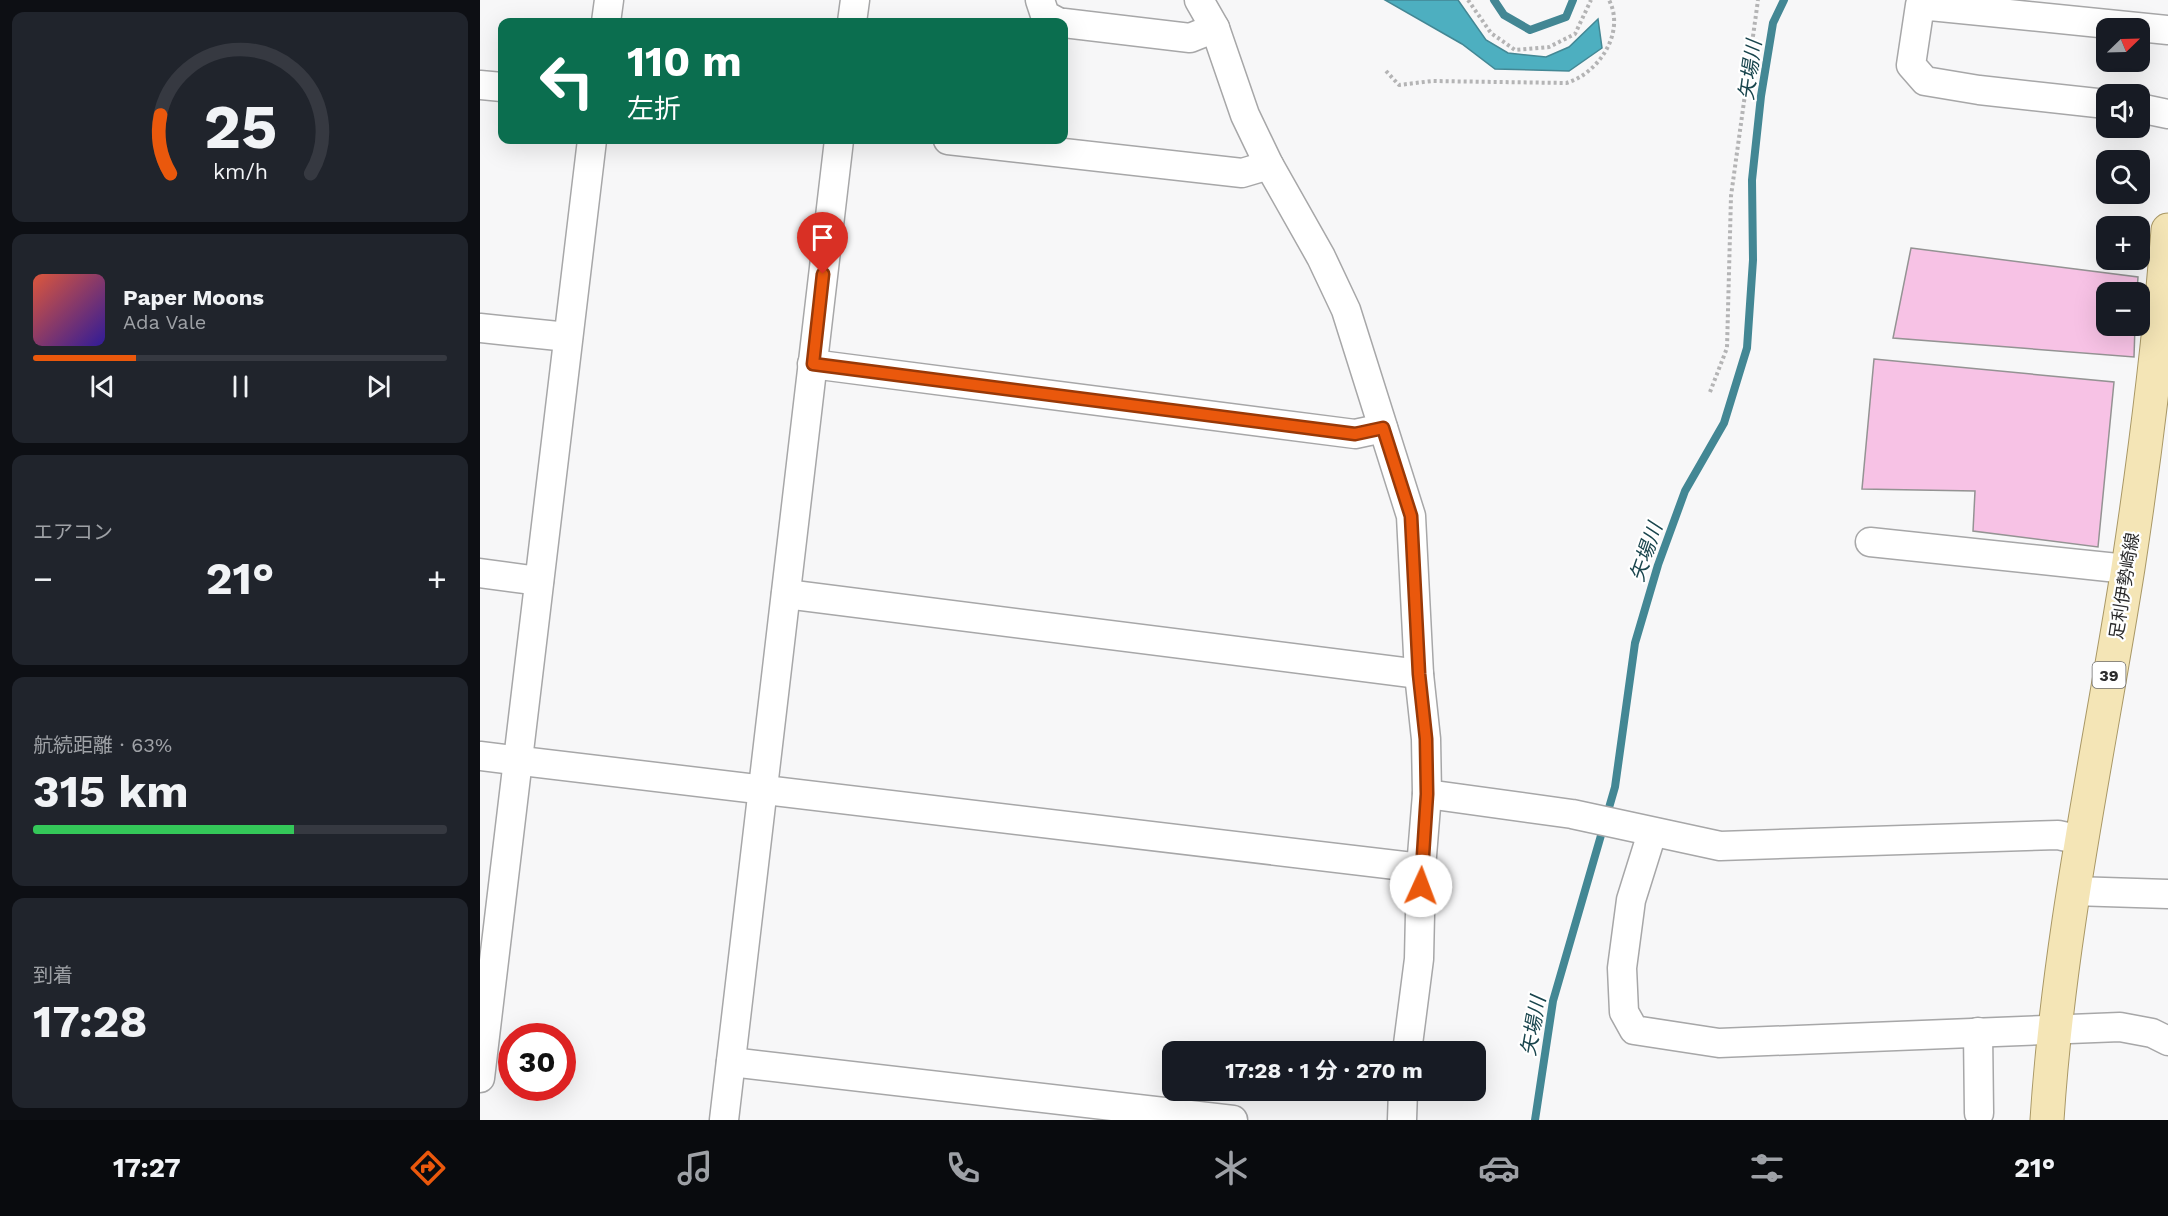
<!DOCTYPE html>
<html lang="ja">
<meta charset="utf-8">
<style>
body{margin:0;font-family:"Work Sans","Noto Sans JP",sans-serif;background:#20242c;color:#f1f3f6;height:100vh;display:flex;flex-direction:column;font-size:22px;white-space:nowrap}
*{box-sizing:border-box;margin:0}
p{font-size:20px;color:#9ea1a6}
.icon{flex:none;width:33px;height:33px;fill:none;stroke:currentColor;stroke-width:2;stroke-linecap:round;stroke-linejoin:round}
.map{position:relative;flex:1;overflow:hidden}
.drawer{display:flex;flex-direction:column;gap:12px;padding:12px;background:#0d0f14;width:480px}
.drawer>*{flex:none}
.top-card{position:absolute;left:18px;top:18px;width:570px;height:126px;border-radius:12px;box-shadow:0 6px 24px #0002;background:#0b6e4f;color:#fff;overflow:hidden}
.needle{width:39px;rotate:67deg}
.buttons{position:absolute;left:1616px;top:18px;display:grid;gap:12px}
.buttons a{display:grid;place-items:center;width:54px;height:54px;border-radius:12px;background:#171b24;box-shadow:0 6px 24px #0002;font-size:30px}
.speed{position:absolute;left:18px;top:1023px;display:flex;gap:12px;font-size:30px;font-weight:700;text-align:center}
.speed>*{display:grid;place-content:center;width:78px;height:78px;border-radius:50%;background:#171b24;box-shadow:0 6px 24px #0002;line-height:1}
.speed .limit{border:9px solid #d22;background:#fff;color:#111}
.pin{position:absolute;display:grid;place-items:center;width:51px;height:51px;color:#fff;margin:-62px -26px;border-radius:50% 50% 50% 0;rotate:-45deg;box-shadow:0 0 6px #0007}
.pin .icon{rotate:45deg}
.me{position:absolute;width:66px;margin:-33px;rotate:2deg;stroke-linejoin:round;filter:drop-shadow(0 0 4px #0008)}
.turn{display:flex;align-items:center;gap:21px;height:126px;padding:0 30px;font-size:27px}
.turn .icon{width:78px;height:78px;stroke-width:2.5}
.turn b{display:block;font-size:42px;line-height:51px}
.big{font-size:45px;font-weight:700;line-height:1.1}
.drawer .tile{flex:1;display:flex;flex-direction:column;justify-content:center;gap:9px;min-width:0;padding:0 21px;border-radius:12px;background:#20242c}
.drawer .dial{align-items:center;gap:0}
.dial svg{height:156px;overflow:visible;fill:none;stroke:#363941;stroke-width:7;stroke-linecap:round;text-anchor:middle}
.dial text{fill:#f1f3f6;stroke:none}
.song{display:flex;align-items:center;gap:18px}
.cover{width:72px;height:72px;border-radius:9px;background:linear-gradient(135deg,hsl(10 70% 55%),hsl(250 70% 35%))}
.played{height:6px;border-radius:3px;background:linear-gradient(90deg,#ea580c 25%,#363941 25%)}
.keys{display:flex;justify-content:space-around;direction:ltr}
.heat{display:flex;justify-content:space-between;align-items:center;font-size:33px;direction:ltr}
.charge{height:9px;border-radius:4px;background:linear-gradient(90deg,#34c759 63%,#363941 0)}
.trip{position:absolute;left:682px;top:1041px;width:324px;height:60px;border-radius:12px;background:#171b24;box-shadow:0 6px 24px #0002;font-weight:700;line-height:60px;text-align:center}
.menu{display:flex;height:96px;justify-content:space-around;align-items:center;background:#090b0e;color:#9ea1a6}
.menu .icon{width:42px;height:42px}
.menu .on{color:#ea580c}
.menu b{font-size:27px;color:#f1f3f6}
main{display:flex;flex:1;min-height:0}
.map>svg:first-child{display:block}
</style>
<main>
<section class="drawer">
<div class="tile dial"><svg viewBox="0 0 100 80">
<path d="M14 69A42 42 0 1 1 86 69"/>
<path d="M14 69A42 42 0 0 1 9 39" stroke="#ea580c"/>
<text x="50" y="56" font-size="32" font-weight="700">25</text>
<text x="50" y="72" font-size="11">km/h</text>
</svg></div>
<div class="tile">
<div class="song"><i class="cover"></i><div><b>Paper Moons</b><p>Ada Vale</p></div></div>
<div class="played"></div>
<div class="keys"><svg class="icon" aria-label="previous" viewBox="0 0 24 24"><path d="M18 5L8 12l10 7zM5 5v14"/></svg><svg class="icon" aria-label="pause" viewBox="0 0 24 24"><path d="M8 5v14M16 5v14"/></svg><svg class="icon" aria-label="next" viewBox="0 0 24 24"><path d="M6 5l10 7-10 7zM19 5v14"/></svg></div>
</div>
<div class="tile"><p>エアコン</p>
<div class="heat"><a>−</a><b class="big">21°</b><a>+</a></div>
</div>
<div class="tile"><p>航続距離 · 63%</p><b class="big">315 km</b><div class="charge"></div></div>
<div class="tile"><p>到着</p><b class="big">17:28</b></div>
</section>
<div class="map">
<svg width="1688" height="1120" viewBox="0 0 1688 1120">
<rect width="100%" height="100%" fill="#f7f7f8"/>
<path fill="#4dafc0" stroke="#438794" stroke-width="1.5" d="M905 0H978L1006 40 1028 53 1066 57 1089 47 1118 19 1122 48 1089 71 1015 69 982 44Z"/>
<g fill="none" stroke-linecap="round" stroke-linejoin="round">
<g stroke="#438794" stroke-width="8">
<path d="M1014 0 1024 15 1050 30 1086 17 1093 0"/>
<path d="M1055 1120 1073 1001 1135 787 1155 643 1178 565 1205 491 1244 423 1267 348 1273 260 1272 180 1281 96 1293 23 1304 0"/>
</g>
</g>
<g fill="#f7c2e5" stroke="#949393" stroke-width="1.5">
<path d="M1431 248 1658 277 1657 292H1626V326H1655L1654 357 1413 338Z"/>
<path d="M1394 359 1634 382 1618 547 1493 531 1495 491 1382 489Z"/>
</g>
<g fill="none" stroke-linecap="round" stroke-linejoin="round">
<g stroke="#a7a7a8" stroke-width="31">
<g id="minor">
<path d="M560 0 565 15 578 22"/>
<path d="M719 0 735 28 765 115 789 165 841 257 866 310 931 516 939 674 946 739 947 794 941 868 939 959 927 1052"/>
<path d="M126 22 129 0"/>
<path d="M372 22 375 0"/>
<path d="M584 23 710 38 735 28"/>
<path d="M0 85 22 87"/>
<path d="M1626 104 1499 90 1445 81 1431 65 1440 5 1688 30"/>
<path d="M1659 108 1688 114"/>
<path d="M468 140 762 173 789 165"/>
<path d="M0 328 88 337"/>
<path d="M332 364 875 434 903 428"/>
<path d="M1390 542 1647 569"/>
<path d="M0 573 59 581"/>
<path d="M306 594 939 674"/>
<path d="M0 756 941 868"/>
<path d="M947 794 1092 814 1240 846 1578 835 1601 840"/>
<path d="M1172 833 1151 900 1142 968 1144 1012 1154 1030 1239 1043 1640 1027 1672 1033 1688 1041"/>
<path d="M1593 891 1688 894"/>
<path d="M1498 1032 1499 1113"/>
<path d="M251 1062 753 1120"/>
<path d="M0 1078 112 140"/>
<path d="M244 1120 359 140"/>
<path d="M922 1120 923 1090"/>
</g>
</g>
<g stroke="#a99866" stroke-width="35">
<path id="major" d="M1567 1120C1579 934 1619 752 1648 568 1665 456 1679 343 1688 230"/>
</g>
<g stroke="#b4b4b5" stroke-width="4" stroke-dasharray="3 3" stroke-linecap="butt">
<path d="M988 0 1011 33 1035 50 1069 47 1095 34 1111 0"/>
<path d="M906 71 919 85 952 81 1086 83C1118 74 1146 33 1129 0"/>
<path d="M1230 392 1247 348 1251 196 1278 0"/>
</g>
<use href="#minor" stroke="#fff" stroke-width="28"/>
<use href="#major" stroke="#f4e5b6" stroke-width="33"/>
</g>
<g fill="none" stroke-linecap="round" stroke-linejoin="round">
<g stroke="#983908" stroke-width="15">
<path id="route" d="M343 274 333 364 875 434 903 428 931 516 939 674 946 739 947 794 941 886"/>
</g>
<use href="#route" stroke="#ea580c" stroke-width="10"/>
</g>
<g text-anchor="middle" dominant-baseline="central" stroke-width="4.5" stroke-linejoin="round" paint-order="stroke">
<rect fill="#fff" stroke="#6b6b6b" stroke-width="1.5" x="1612.5" y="662" width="33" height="26" rx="4.5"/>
<g font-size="16" font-weight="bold" fill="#2b2b2c">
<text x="1629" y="675">39</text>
</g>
<g font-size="18" fill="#2b2b2c" stroke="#fff">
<text transform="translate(1644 586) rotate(-81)">足利伊勢崎線</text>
</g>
<g font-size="20" font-style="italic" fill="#19454d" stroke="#fff">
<text transform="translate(1270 70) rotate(-82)">矢場川</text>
<text transform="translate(1166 552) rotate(-71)">矢場川</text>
<text transform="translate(1053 1026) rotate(-80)">矢場川</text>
</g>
</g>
</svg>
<div class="buttons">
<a><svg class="needle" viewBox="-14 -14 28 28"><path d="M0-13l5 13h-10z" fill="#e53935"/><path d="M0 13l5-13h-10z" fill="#9ea1a6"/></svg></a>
<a><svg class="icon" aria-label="sound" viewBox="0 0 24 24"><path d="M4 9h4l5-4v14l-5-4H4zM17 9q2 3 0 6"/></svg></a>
<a><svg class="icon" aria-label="search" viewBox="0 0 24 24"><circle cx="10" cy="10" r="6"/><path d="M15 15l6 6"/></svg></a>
<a>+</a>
<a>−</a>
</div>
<div class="speed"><div class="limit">30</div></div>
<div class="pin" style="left:343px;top:274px;background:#d93025"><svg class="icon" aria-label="arrive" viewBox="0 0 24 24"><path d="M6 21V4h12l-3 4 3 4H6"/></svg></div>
<svg class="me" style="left:941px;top:886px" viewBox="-20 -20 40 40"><circle r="19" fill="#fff"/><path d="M0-13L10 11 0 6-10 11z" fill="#ea580c"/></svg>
<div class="trip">17:28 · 1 分 · 270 m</div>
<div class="top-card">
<div class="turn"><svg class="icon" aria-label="left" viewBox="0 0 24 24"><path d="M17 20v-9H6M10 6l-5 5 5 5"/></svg><div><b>110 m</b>左折</div></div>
</div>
</div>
</main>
<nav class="menu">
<b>17:27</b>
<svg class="icon on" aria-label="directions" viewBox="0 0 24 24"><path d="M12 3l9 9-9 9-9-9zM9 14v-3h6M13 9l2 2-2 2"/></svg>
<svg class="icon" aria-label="music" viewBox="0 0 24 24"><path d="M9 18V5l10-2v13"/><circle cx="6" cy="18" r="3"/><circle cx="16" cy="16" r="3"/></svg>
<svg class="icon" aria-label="phone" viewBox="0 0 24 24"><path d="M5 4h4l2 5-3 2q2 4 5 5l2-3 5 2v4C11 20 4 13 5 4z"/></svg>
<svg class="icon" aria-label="climate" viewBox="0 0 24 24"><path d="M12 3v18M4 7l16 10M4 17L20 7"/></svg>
<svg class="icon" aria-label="car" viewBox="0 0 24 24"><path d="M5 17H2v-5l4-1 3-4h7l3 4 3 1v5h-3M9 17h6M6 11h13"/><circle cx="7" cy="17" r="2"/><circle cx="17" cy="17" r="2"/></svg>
<svg class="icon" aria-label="filters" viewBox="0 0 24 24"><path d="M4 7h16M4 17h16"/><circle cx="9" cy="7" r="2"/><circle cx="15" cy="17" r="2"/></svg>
<b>21°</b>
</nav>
